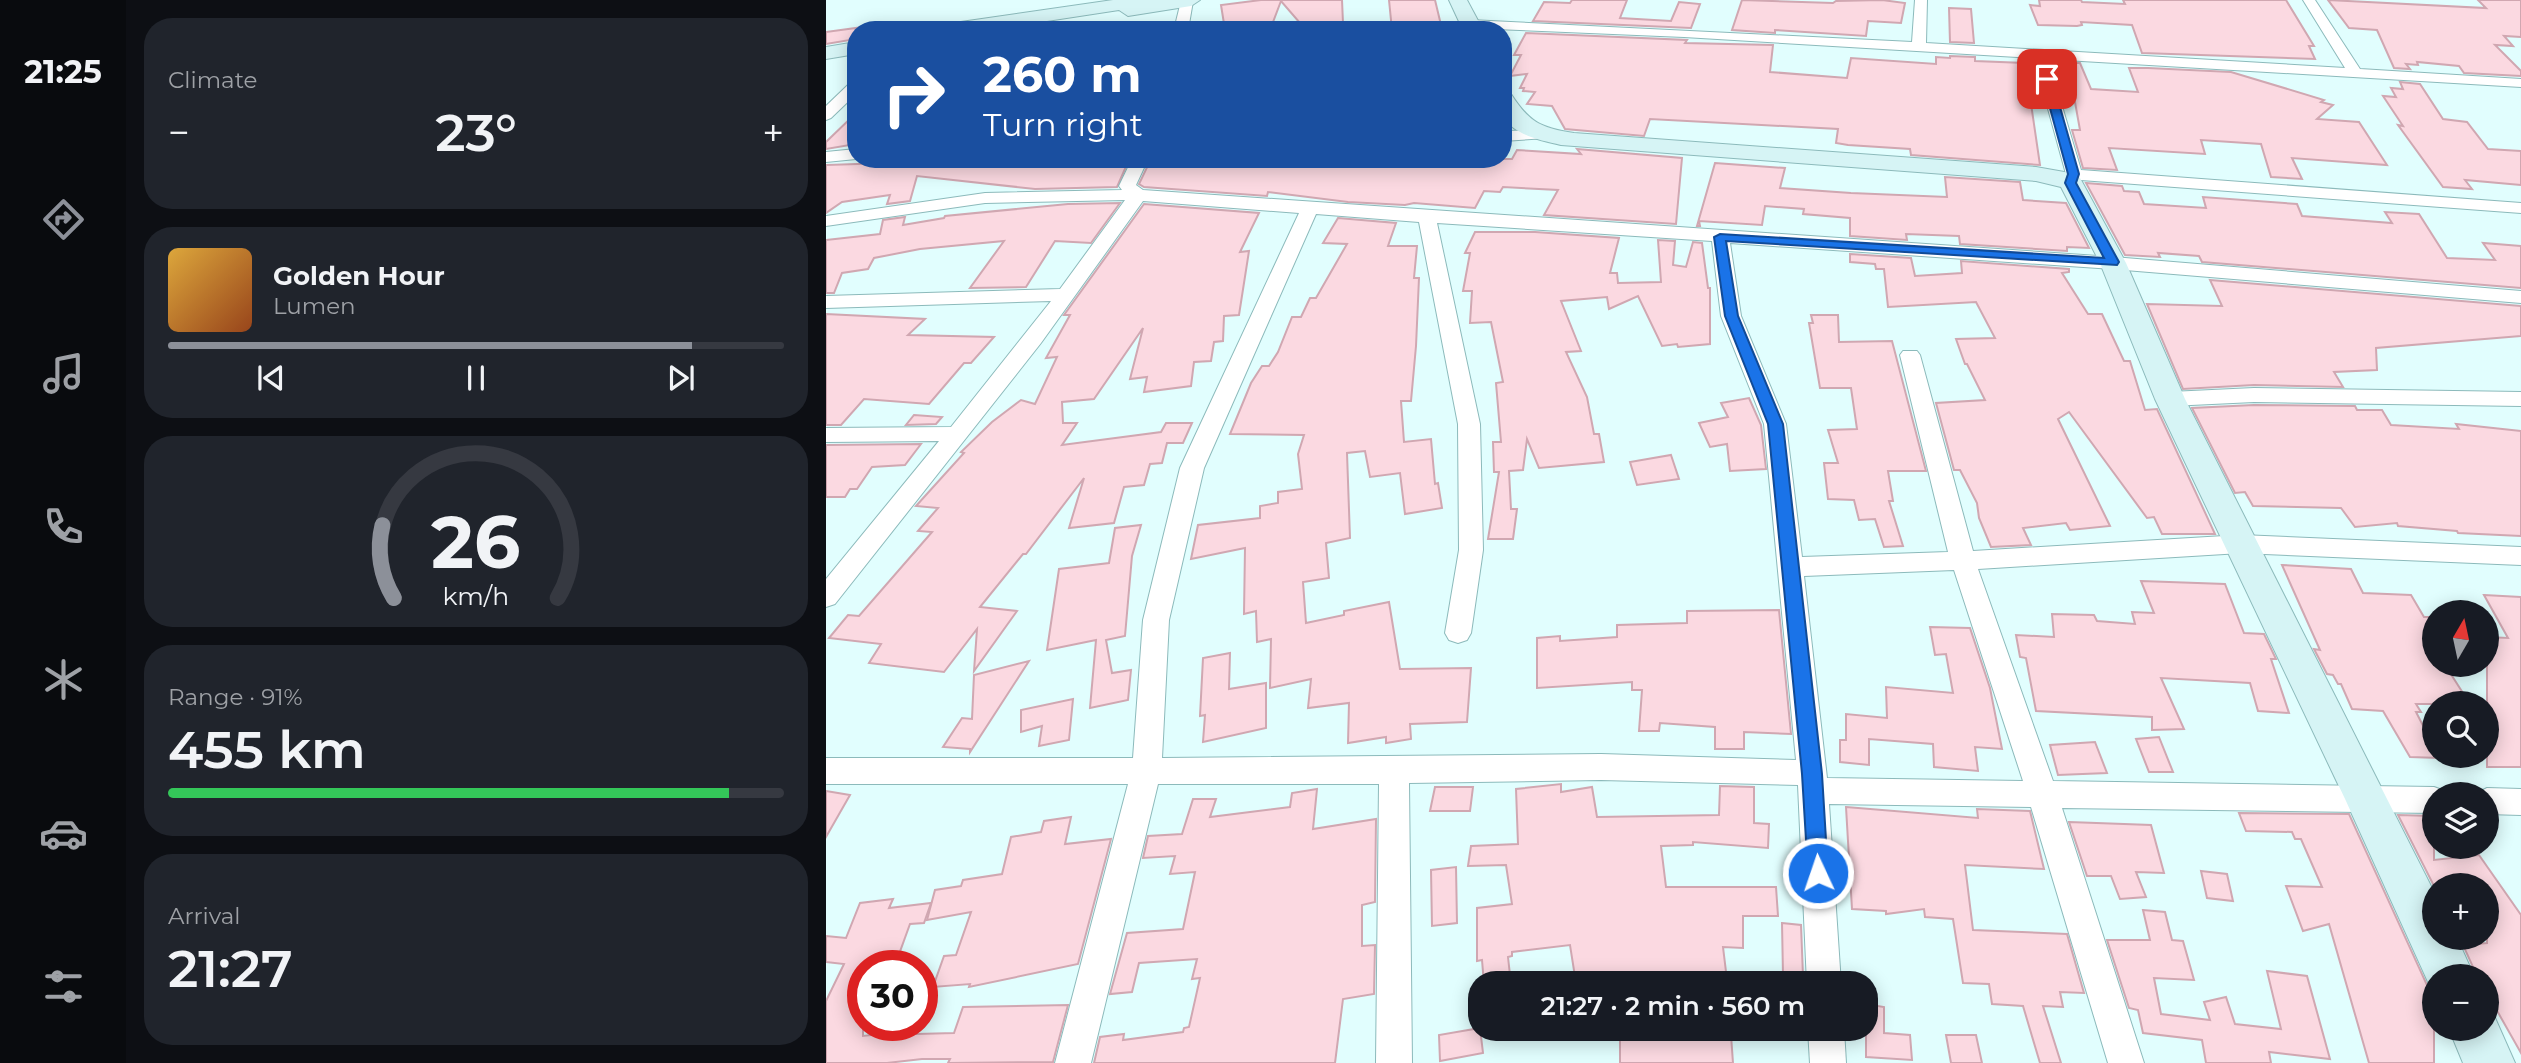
<!DOCTYPE html>
<meta charset="utf-8">
<style>
body{margin:0;font-family:Montserrat,sans-serif;background:#20242c;color:#f1f3f6;height:100vh;display:flex;flex-direction:column;font-size:26px;white-space:nowrap}
*{box-sizing:border-box;margin:0}
p{font-size:23px;color:#9ea1a6}
.icon{flex:none;width:38px;height:38px;fill:none;stroke:currentColor;stroke-width:2;stroke-linecap:round;stroke-linejoin:round}
.map{position:relative;flex:1;overflow:hidden}
.drawer{display:flex;flex-direction:column;gap:18px;padding:18px;background:#0d0f14;width:700px}
.drawer>*{flex:none}
.banner{position:absolute;left:21px;top:21px;width:665px;height:147px;border-radius:28px;box-shadow:0 4px 18px #0003;background:#1a4fa0;color:#fff;overflow:hidden}
.needle{width:46px;rotate:9deg}
.tools{position:absolute;left:1596px;top:600px;display:grid;gap:14px}
.tools a{display:grid;place-items:center;width:77px;height:77px;border-radius:50%;background:#171b24;box-shadow:0 4px 18px #0003;font-size:35px}
.speed{position:absolute;left:21px;top:950px;display:flex;gap:14px;font-size:35px;font-weight:700;text-align:center}
.speed>*{display:grid;place-content:center;width:91px;height:91px;border-radius:50%;background:#171b24;box-shadow:0 4px 18px #0003;line-height:1}
.speed .limit{border:10px solid #d22;background:#fff;color:#111}
.pin{position:absolute;display:grid;place-items:center;width:60px;height:60px;color:#fff;margin:-30px;border-radius:14px;box-shadow:0 4px 10px #0006}
.me{position:absolute;width:77px;margin:-38px;rotate:357deg;stroke-linejoin:round;filter:drop-shadow(0 0 5px #0008)}
.turn{display:flex;align-items:center;gap:24px;height:147px;padding:0 21px;font-size:32px}
.turn .icon{width:91px;height:91px;stroke-width:2.5}
.turn b{display:block;font-size:49px;line-height:60px}
.big{font-size:52px;font-weight:600;line-height:1.1}
.drawer .widget{flex:1;display:flex;flex-direction:column;justify-content:center;gap:10px;min-width:0;padding:0 24px;border-radius:28px;background:#20242c}
.drawer .dial{align-items:center;gap:0}
.dial svg{height:182px;overflow:visible;fill:none;stroke:#363941;stroke-width:7;stroke-linecap:round;text-anchor:middle}
.dial text{fill:#f1f3f6;stroke:none}
.song{display:flex;align-items:center;gap:21px}
.cover{width:84px;height:84px;border-radius:10px;background:linear-gradient(135deg,hsl(40 70% 55%),hsl(20 70% 35%))}
.played{height:7px;border-radius:4px;background:linear-gradient(90deg,#8c9099 85%,#363941 85%)}
.keys{display:flex;justify-content:space-around;direction:ltr}
.heat{display:flex;justify-content:space-between;align-items:center;font-size:38px;direction:ltr}
.charge{height:10px;border-radius:5px;background:linear-gradient(90deg,#34c759 91%,#363941 0)}
.trip{position:absolute;left:642px;top:971px;width:410px;height:70px;border-radius:28px;background:#171b24;box-shadow:0 4px 18px #0003;font-weight:600;line-height:70px;text-align:center}
main{display:flex;flex:1;min-height:0}
.dock{display:flex;flex-direction:column;width:126px;justify-content:space-around;align-items:center;background:#090b0e;color:#9ea1a6}
.dock .icon{width:49px;height:49px}
.dock .on{color:#8c9099}
.dock b{font-size:32px;color:#f1f3f6}
.map>svg:first-child{display:block}
</style>
<main>
<nav class="dock">
<b>21:25</b>
<svg class="icon on" aria-label="directions" viewBox="0 0 24 24"><path d="M12 3l9 9-9 9-9-9zM9 14v-3h6M13 9l2 2-2 2"/></svg>
<svg class="icon" aria-label="music" viewBox="0 0 24 24"><path d="M9 18V5l10-2v13"/><circle cx="6" cy="18" r="3"/><circle cx="16" cy="16" r="3"/></svg>
<svg class="icon" aria-label="phone" viewBox="0 0 24 24"><path d="M5 4h4l2 5-3 2q2 4 5 5l2-3 5 2v4C11 20 4 13 5 4z"/></svg>
<svg class="icon" aria-label="climate" viewBox="0 0 24 24"><path d="M12 3v18M4 7l16 10M4 17L20 7"/></svg>
<svg class="icon" aria-label="car" viewBox="0 0 24 24"><path d="M5 17H2v-5l4-1 3-4h7l3 4 3 1v5h-3M9 17h6M6 11h13"/><circle cx="7" cy="17" r="2"/><circle cx="17" cy="17" r="2"/></svg>
<svg class="icon" aria-label="filters" viewBox="0 0 24 24"><path d="M4 7h16M4 17h16"/><circle cx="9" cy="7" r="2"/><circle cx="15" cy="17" r="2"/></svg>
</nav>
<section class="drawer">
<div class="widget"><p>Climate</p>
<div class="heat"><a>−</a><b class="big">23°</b><a>+</a></div>
</div>
<div class="widget">
<div class="song"><i class="cover"></i><div><b>Golden Hour</b><p>Lumen</p></div></div>
<div class="played"></div>
<div class="keys"><svg class="icon" aria-label="previous" viewBox="0 0 24 24"><path d="M18 5L8 12l10 7zM5 5v14"/></svg><svg class="icon" aria-label="pause" viewBox="0 0 24 24"><path d="M8 5v14M16 5v14"/></svg><svg class="icon" aria-label="next" viewBox="0 0 24 24"><path d="M6 5l10 7-10 7zM19 5v14"/></svg></div>
</div>
<div class="widget dial"><svg viewBox="0 0 100 80">
<path d="M14 69A42 42 0 1 1 86 69"/>
<path d="M14 69A42 42 0 0 1 9 37" stroke="#8c9099"/>
<text x="50" y="56" font-size="32" font-weight="700">26</text>
<text x="50" y="72" font-size="11">km/h</text>
</svg></div>
<div class="widget"><p>Range · 91%</p><b class="big">455 km</b><div class="charge"></div></div>
<div class="widget"><p>Arrival</p><b class="big">21:27</b></div>
</section>
<div class="map">
<svg width="1695" height="1063" viewBox="0 0 1695 1063">
<rect width="100%" height="100%" fill="#e1fefe"/>
<g fill="#fbd9e1" stroke="#d0a7b1" stroke-width="2">
<path d="M435 0H516L517 23 500 30H480L455 1 444 30H399L395 5Z"/>
<path d="M563 0H609L615 25 584 23 578 30H566Z"/>
<path d="M746 0H801L794 18 845 21 853 2 874 4 865 28 707 21 718 2 744 3Z"/>
<path d="M916 0 1007 3 1010 1 1056 0 1079 3 1075 23 1042 21 1040 36 949 30V33L906 30Z"/>
<path d="M1213 0H1255L1256 2 1299 4 1297 0H1460L1488 46H1483L1489 59 1316 53 1306 25 1255 22 1256 25 1251 26 1212 25 1204 5 1214 6Z"/>
<path d="M1502 0 1660 8 1652 0H1695V37L1678 36 1687 46 1669 45 1695 71V76L1638 73 1633 66 1591 62 1592 65 1580 64 1584 69 1568 68 1551 30 1523 28Z"/>
<path d="M1123 8 1145 9 1148 43 1124 42Z"/>
<path d="M37 27 36 30H30V39L0 44V32Z"/>
<path d="M700 33 861 40 859 43 947 45 944 72 1021 78 1025 58 1110 64V57L1124 58V56L1149 57V61L1199 63 1214 165 1085 155 1084 149 1022 145 1010 143 1012 129 824 119 818 136 739 129 726 106 701 104 709 92 697 91 698 88H694L701 74 684 76 695 55H688Z"/>
<path d="M1242 63H1254L1265 89 1312 92 1303 68H1322L1405 72 1498 100 1495 102 1507 105 1491 119 1533 122 1561 165 1466 158 1476 179 1445 177 1435 144 1375 140 1379 154 1283 148 1291 170 1257 168 1246 130H1254Z"/>
<path d="M1574 82 1594 84 1617 119 1641 122 1662 149 1695 151V185L1639 180 1646 189 1617 187 1572 125 1577 126 1557 96 1570 97 1565 88 1577 89Z"/>
<path d="M30 113V144L0 149V142Z"/>
<path d="M751 149 856 158 850 224 718 215 732 190 677 187 674 192 658 191 649 208 588 203 579 205 522 202 442 192 441 196 318 187 313 184 324 161 340 159H577L609 162 611 159H686L691 150 755 154Z"/>
<path d="M62 159H181L216 162 219 159H302V162L291 187 209 189 91 176 84 201 61 204 64 195 16 202 0 213V165L62 163Z"/>
<path d="M889 163 959 168 954 188 1025 193 1121 197 1119 177 1194 182 1197 200 1240 203 1263 248 1241 247V251L1134 244 1133 236 1080 234 1081 240 1024 236V218L977 214 978 209 939 206 936 225 873 221 874 226H871Z"/>
<path d="M1260 183 1296 186 1298 191 1313 192 1318 204 1380 208 1377 197 1471 204 1476 216 1566 223 1559 212 1593 214 1621 258 1669 260 1657 243 1695 246V288L1376 262 1373 256 1332 253 1334 257 1299 255Z"/>
<path d="M294 203 265 243 229 241 200 287 144 288 178 241 94 249 48 258 42 269 16 273 8 293H0V240L54 234 57 220 79 217 77 225 118 218 119 216 242 204Z"/>
<path d="M318 204 433 213 414 252 423 251 413 315 398 316 397 341 388 342 385 361 368 362 365 386 318 392 321 377 304 379 317 328 268 399 236 402 237 423H251L236 445 335 432 340 423H366L357 443H341L336 463 324 464 318 485 298 487 288 523 243 528 258 478 200 554H197L154 607 191 611 148 671 151 629 118 672 43 663 55 644 3 638 22 615 33 616 106 532 92 531 112 508 90 506 138 453 135 452 166 422 195 400 209 404 231 357 220 358 244 315H238Z"/>
<path d="M512 218 570 223 562 246H591L588 278H593L590 346 585 401H575L578 442 605 439 609 484 612 483 616 508 579 514 574 473 544 477 539 451 521 453 524 538 500 543 503 578 477 582 480 623 518 615V611L563 602 574 669 645 668 641 722 584 724 585 739 560 743V737L522 743 523 703 482 708 485 679 444 688 445 639 431 642 430 611 418 614 419 548 365 559 372 525 434 518V506L452 503V492L476 489 472 454 478 435 404 434 425 383 436 366H443L452 352 466 317H475L484 298H490L521 244 497 243Z"/>
<path d="M649 232H709L793 238 784 273H791L792 283 835 282 832 240 849 241 847 265 860 267 867 242 876 243 882 288H884V344L852 347 851 344 836 346 812 296 783 309 781 297 735 301 755 351 740 352 761 397 768 434H773L778 462 713 468 701 439 697 470 683 471 685 509H691L687 539H662L673 472H668L667 442H675L670 383 677 382 665 322 644 323 646 291H637L644 253H639Z"/>
<path d="M1024 254 1085 258 1089 276 1136 273 1135 261 1243 269V272L1236 273 1262 314H1276L1298 361H1304L1319 410 1331 409 1389 534H1336L1328 517 1321 518 1243 412 1232 419 1284 526 1244 530 1240 523 1197 528 1205 545 1165 547 1153 518 1151 503 1134 470H1128L1110 403 1159 400 1141 364H1139L1130 339 1169 338 1150 302 1062 307 1058 269H1050L1049 264 1024 262Z"/>
<path d="M1384 280 1695 306V336L1550 348 1551 370 1508 372 1517 387 1428 385 1357 389 1321 304 1396 306Z"/>
<path d="M0 314 99 319 82 335 168 337 145 363H138L103 404 38 399 15 425H0Z"/>
<path d="M985 315H1012L1013 342 1066 341 1100 471H1062L1067 501H1063L1077 546 1058 547 1049 519 1033 520 1028 500 1002 499 998 463H1012L1002 430 1031 429 1025 388H994L983 323H987Z"/>
<path d="M923 398 935 425 940 469 904 471 901 444 884 447 873 423 902 417 895 403Z"/>
<path d="M1428 405 1529 406 1531 410H1556L1565 425 1633 429 1630 424 1695 431V536L1632 533 1631 531 1572 526 1571 523 1529 527 1515 508 1427 506 1419 492 1409 493 1366 408Z"/>
<path d="M88 415 116 417 110 424 80 425Z"/>
<path d="M95 444 79 465 46 467 31 489H24L19 497H0V445Z"/>
<path d="M845 455 853 479 811 485 804 462Z"/>
<path d="M315 525 306 556 299 636 280 640 286 673 305 670 302 700 264 708 270 640 221 650 233 569 283 563 289 528Z"/>
<path d="M1456 565 1525 569 1537 593 1585 595 1598 617H1608V665H1619L1644 704H1590L1595 712H1590L1608 747V756L1614 758 1584 757 1557 711 1526 709 1515 684H1512L1507 675 1501 674 1488 649 1494 650Z"/>
<path d="M1315 581 1399 584 1418 633 1438 634 1450 659H1445L1463 713 1432 711 1424 683 1335 678 1358 729 1326 730V717L1210 711 1200 658 1194 657 1190 635 1228 637 1226 614 1268 615 1271 621 1309 624 1306 612 1328 613Z"/>
<path d="M1658 595 1695 597V767H1661V637L1682 638Z"/>
<path d="M953 610 965 734 918 732V749H889V727L834 723 833 731H813L816 690H806V682L711 688V638L734 636V641L791 637V625L861 623V611Z"/>
<path d="M1104 627 1144 628 1164 688 1176 749 1149 747 1152 771 1108 767 1107 744 1043 739V765L1014 762V740H1020V714L1061 718 1060 687 1127 693 1120 654 1109 655Z"/>
<path d="M404 653 403 689 440 683V728L377 742 379 715 374 716 377 658Z"/>
<path d="M203 661 144 752V749L117 747 136 718 146 719 148 675Z"/>
<path d="M247 699 243 740 213 746 216 726 195 732V710Z"/>
<path d="M1333 737 1347 772H1323L1310 739Z"/>
<path d="M1269 742 1281 773 1232 775 1224 745Z"/>
<path d="M735 784V792L766 787 771 817 893 815 894 786 928 787V823L943 824 942 848 867 842V845L835 846 840 887H950L952 916H917V948L897 947 901 980 879 983 878 978 837 984H773V978L750 983 744 945 686 952V956L682 957 685 984H658L656 960 651 961V908L686 904 680 865 642 866 645 846 692 844 690 789Z"/>
<path d="M609 787H647L644 811H604Z"/>
<path d="M491 789 487 829 550 819 549 902 536 905V946L549 945 548 994 517 999 509 1063H268L274 1037 298 1034 297 1040 357 1032 358 1028 363 1027 374 978 366 979 371 959 313 963 306 992 284 994 301 933 357 929 369 872 344 874 349 856 317 858 322 836 356 834 367 799H390L384 817 464 807 466 793Z"/>
<path d="M0 791 24 795 0 837Z"/>
<path d="M1020 807 1152 818 1151 809 1204 811 1218 869 1139 865 1147 930 1241 934 1258 993 1234 992 1237 1007 1217 1006 1235 1063H1214L1197 1006 1166 1004 1163 984 1137 983 1127 919 1099 917 1098 909 1060 914V911L1026 909Z"/>
<path d="M1413 813 1523 814 1605 994 1608 995V1063H1543L1503 924 1477 931 1460 886 1496 887 1475 839H1469L1466 832 1420 831Z"/>
<path d="M1572 815 1608 816V860L1653 855 1695 915V1053L1661 993V976H1651L1637 945 1661 943V886H1608Z"/>
<path d="M245 817 239 844 285 839 252 964 143 987 144 984 107 987 118 956 130 955 145 912 101 920 109 890 135 886 137 880 176 874 185 837 215 832 218 821Z"/>
<path d="M1243 822 1325 825 1338 873 1310 872 1320 897 1294 899 1285 876H1261Z"/>
<path d="M630 867 631 923 606 926 605 870Z"/>
<path d="M1375 871 1401 874 1407 901 1381 898Z"/>
<path d="M67 899 63 908 105 903 98 923 84 924 72 957 63 958 59 966H37V1036L92 1030 91 1034 128 1033 137 1007 242 1005 227 1062 122 1063 124 1059H96L61 1063H0V1001L18 964 0 962V936L20 938 34 903Z"/>
<path d="M1317 910 1339 912 1346 940 1357 941 1368 980 1328 978 1335 1014 1384 1020 1378 1002 1400 997 1409 1024 1455 1029 1441 971 1481 976 1504 1059 1443 1052 1445 1063H1380L1376 1040 1317 1033 1312 1010 1303 1008 1281 940H1324Z"/>
<path d="M956 923 975 925 977 976 957 975Z"/>
<path d="M1040 1004 1058 1007V1033L1084 1035 1086 1060 1040 1057Z"/>
<path d="M654 1028 657 1053 614 1061 613 1035Z"/>
<path d="M794 1029H841V1037L905 1035 907 1063H794Z"/>
<path d="M1120 1035H1150L1156 1063H1125Z"/>
</g>
<g fill="none" stroke-linecap="round" stroke-linejoin="round">
<g stroke="#8cbabb" stroke-width="2">
<g id="street">
<path d="M1089 0H1101L1100 43 1519 68 1477 0H1489L1534 69 1695 79V87L1222 59 1255 170 1695 203V213L1255 180 1251 187H1239L1237 183 1240 174 1208 58 858 37 644 28 637 24 644 20 1086 42Z"/>
<path d="M355 1H367L362 30H348Z"/>
<path d="M30 81V94L5 118 0 120V106L25 82Z"/>
<path d="M714 130 722 135 720 138 677 141V131Z"/>
<path d="M30 149V159L0 162V152Z"/>
<path d="M306 159H322L310 185 317 190 1287 257 1695 291V303L1287 269 904 243 915 316 960 424 976 557 1122 552 1074 355 1077 351H1091L1094 355 1147 551 1415 535 1695 547V565L1415 553 1152 569 1227 781 1608 787 1619 791 1621 794H1608V813L1236 808 1318 1063H1282L1205 807 1003 804 1015 984H981L972 785 775 780 583 783 586 1063H550L553 784H332L265 1063H229L302 784H0V758H307L317 620 354 468 473 213 317 201 215 343 9 604 0 607V579L113 441 0 442V428L125 427 225 301 0 308V296L234 289 299 200 159 203 0 226V216L159 193 296 190 293 186ZM490 214 593 222 632 424 633 550 619 633 623 640 632 643 641 640 645 633 657 550 654 424 611 223 886 241 895 316 938 424 970 760 775 754 336 758 343 620 378 468ZM1128 570 1197 781 1001 778 978 576Z"/>
<path d="M1428 388 1695 392V406L1428 402 1344 406 1336 404 1333 399 1336 394 1344 392Z"/>
<path d="M1661 788 1695 789V815L1661 814V794H1649Z"/>
<path d="M982 1029H1018L1020 1063H984Z"/>
</g>
</g>
<g stroke="#8cbabb" stroke-width="2">
<g id="secondary">
<path d="M287 0H374L365 6 302 16 293 10 162 30H111L121 24Z"/>
<path d="M623 0H641L657 30H637Z"/>
<path d="M30 42V54L0 59V47Z"/>
<path d="M677 93 685 94C703 122 714 128 748 133L1210 167 1244 173 1254 178 1300 263 1359 399 1608 892V938H1631L1648 976H1608L1607 993 1520 801 1329 399 1274 263 1235 187 1210 181 735 145C713 140 692 136 677 118Z"/>
<path d="M1661 1009 1666 1011 1689 1063H1637L1623 1029H1661Z"/>
</g>
</g>
<use href="#street" fill="#fff" fill-rule="evenodd"/>
<use href="#secondary" fill="#d6f4f5" fill-rule="evenodd"/>
</g>
<path fill="#1a73e8" stroke="#114b97" stroke-width="2" d="M1221 76 1226 79 1253 174 1250 183 1293 262 1291 265 900 241 912 316 957 424 996 774 1002 873 999 880 992 883 985 880 982 873 976 774 942 424 899 316 888 237 894 234 1278 258 1239 183 1242 174 1216 79Z"/>
</svg>
<div class="tools">
<a><svg class="needle" viewBox="-14 -14 28 28"><path d="M0-13l5 13h-10z" fill="#e53935"/><path d="M0 13l5-13h-10z" fill="#9ea1a6"/></svg></a>
<a><svg class="icon" aria-label="search" viewBox="0 0 24 24"><circle cx="10" cy="10" r="6"/><path d="M15 15l6 6"/></svg></a>
<a><svg class="icon" aria-label="layers" viewBox="0 0 24 24"><path d="M12 4l9 5-9 5-9-5zM3 14l9 5 9-5"/></svg></a>
<a>+</a>
<a>−</a>
</div>
<div class="speed"><div class="limit">30</div></div>
<div class="pin" style="left:1221px;top:79px;background:#d93025"><svg class="icon" aria-label="arrive" viewBox="0 0 24 24"><path d="M6 21V4h12l-3 4 3 4H6"/></svg></div>
<svg class="me" style="left:992px;top:873px" viewBox="-20 -20 40 40"><circle r="17" fill="#1a73e8" stroke="#fff" stroke-width="3"/><path d="M0-11L8 9 0 5-8 9z" fill="#fff"/></svg>
<div class="trip">21:27 · 2 min · 560 m</div>
<div class="banner">
<div class="turn"><svg class="icon" aria-label="right" viewBox="0 0 24 24"><path d="M7 20v-9h11M14 6l5 5-5 5"/></svg><div><b>260 m</b>Turn right</div></div>
</div>
</div>
</main>
